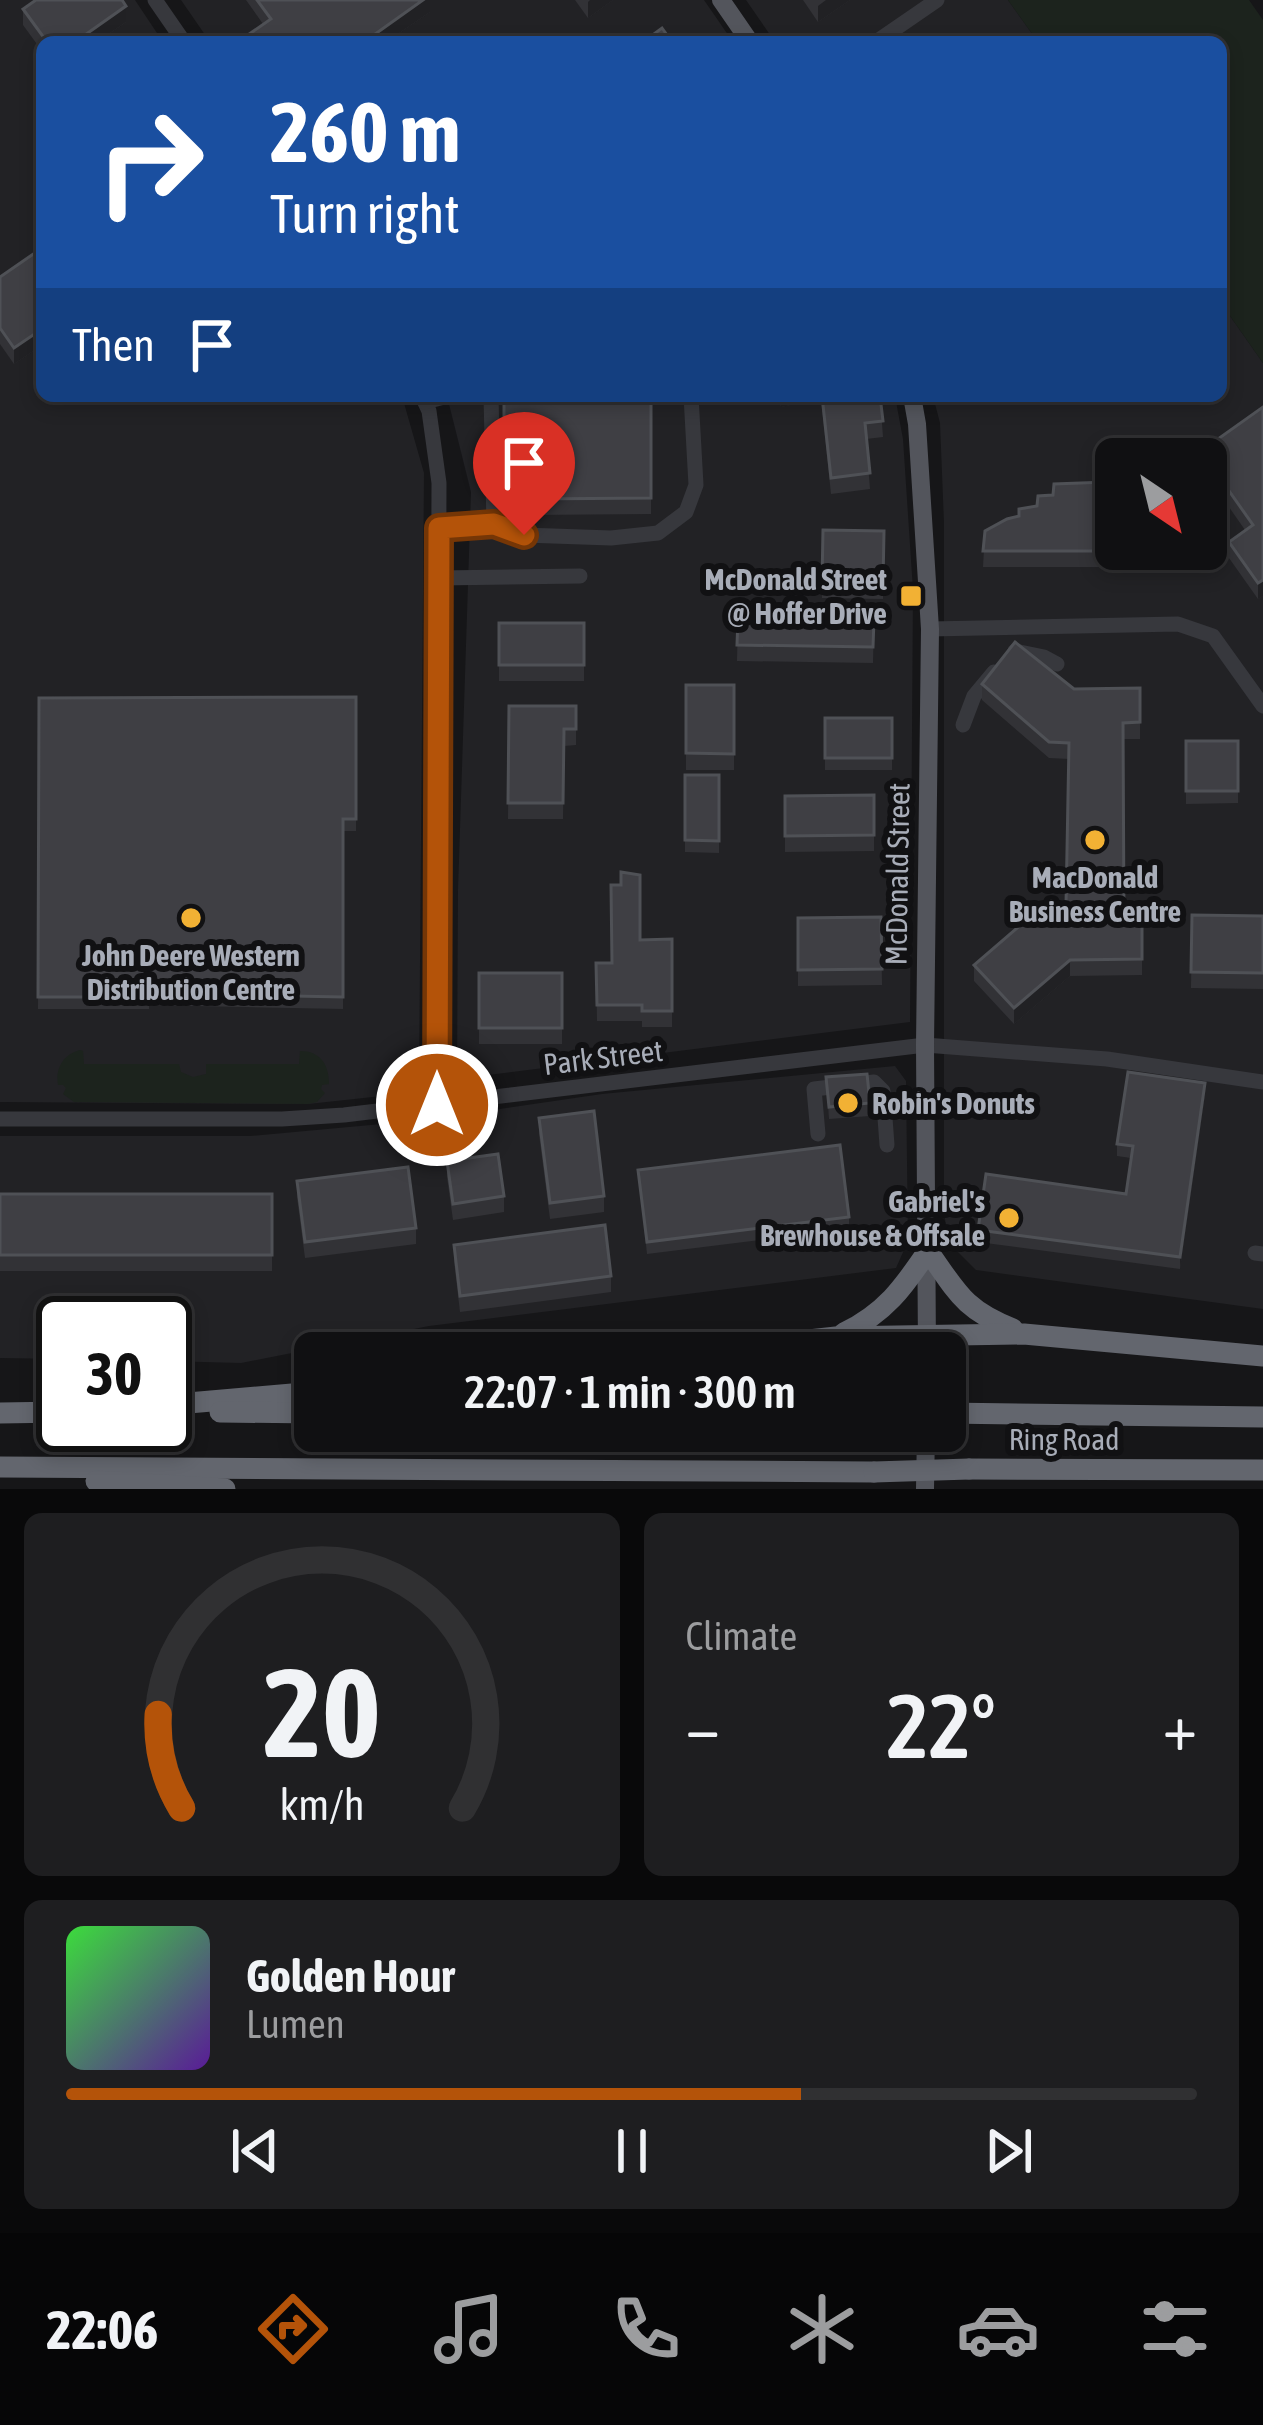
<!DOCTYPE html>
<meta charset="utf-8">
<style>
body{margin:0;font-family:"Asap Condensed",sans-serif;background:#1e1e20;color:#f1f3f6;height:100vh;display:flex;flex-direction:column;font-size:45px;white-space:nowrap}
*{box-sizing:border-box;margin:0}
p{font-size:39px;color:#9c9d9f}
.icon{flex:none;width:66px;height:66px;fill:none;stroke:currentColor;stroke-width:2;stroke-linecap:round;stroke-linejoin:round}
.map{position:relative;height:1489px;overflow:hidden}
.drawer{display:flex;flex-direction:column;gap:24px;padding:24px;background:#09090a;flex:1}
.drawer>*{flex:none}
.banner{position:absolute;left:36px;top:36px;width:1191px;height:366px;border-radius:18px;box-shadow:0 6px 18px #0003,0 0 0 3px #303032;background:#1a4fa0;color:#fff;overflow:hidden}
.needle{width:78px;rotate:145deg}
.tools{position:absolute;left:1095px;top:438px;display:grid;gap:24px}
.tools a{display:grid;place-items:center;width:132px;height:132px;border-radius:18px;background:#101012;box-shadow:0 6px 18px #0003,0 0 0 3px #303032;font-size:60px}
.speed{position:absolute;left:36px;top:1296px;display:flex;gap:24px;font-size:60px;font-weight:700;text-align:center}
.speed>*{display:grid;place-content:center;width:156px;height:156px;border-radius:50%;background:#101012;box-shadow:0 6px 18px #0003,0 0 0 3px #303032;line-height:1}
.speed .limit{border:6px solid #111;border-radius:18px;background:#fff;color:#111}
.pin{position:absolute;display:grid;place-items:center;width:102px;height:102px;color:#fff;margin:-123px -51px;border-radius:50% 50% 50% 0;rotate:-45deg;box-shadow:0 0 12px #0007}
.pin .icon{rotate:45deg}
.me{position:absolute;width:132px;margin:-66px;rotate:0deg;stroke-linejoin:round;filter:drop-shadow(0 0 9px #0008)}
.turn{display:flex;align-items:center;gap:42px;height:252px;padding:0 36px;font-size:54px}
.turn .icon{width:156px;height:156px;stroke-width:2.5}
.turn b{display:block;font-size:84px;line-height:102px}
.then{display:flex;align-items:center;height:114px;padding:0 36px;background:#0003;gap:24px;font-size:45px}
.big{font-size:90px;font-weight:600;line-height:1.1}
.drawer .tile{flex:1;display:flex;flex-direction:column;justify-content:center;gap:18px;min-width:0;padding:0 42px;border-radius:18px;background:#1e1e20}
.drawer .dial{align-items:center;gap:0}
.dial svg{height:312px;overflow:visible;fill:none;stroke:#303032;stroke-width:7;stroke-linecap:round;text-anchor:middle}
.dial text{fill:#f1f3f6;stroke:none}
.song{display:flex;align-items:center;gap:36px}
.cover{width:144px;height:144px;border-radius:18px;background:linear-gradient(135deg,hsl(120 70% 55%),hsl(270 70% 35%))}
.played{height:12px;border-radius:6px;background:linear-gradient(90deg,#b45309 65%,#303032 65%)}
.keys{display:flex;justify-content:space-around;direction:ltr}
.heat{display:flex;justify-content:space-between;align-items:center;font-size:66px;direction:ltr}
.drawer .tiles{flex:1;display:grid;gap:24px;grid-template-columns:1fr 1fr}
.tile:last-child{grid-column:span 2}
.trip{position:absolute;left:294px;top:1332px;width:672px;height:120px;border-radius:18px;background:#101012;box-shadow:0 6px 18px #0003,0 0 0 3px #303032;font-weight:600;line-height:120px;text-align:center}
.dock{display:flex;height:192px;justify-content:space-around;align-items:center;background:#060607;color:#9c9d9f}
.dock .icon{width:84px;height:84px}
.dock .current{color:#b45309}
.dock b{font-size:54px;color:#f1f3f6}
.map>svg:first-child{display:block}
</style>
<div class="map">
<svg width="1263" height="1489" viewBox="0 0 1263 1489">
<rect width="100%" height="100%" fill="#161618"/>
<g fill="#222225" fill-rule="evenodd">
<path d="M0 0H135L163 42H42V396H402L424 473 419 1086 410 1093 308 1104 0 1102Z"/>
<path d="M181 0H704L733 42H210Z"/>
<path d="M746 0H1008L1038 42H775Z"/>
<path d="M1221 303 1263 363V1309L976 1270 948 1242 944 1211V523L940 423 933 396H1221ZM1116 459H1206V549H1116Z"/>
<path d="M447 396H895L903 439 913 590 910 1022 457 1079 458 890 471 492Z"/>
<path d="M895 1066 906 1081 908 1241 896 1268 429 1326 241 1363 165 1361V1323H63V1359L0 1358V1136H250L425 1120 602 1094Z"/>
</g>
<g fill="#1c231d">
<path d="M1008 0H1249L1263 20V363L1221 303V42H1038Z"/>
<path d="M80 1050 83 1051 84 1064H179L181 1072 193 1077 206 1074V1064H299L300 1051C320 1051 329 1064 329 1084L322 1085 321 1089 325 1093 317 1102 308 1104 74 1102 63 1094 66 1088 63 1085H58C55 1068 64 1054 80 1050Z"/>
</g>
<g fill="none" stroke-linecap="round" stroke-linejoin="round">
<g stroke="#37383d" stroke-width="15">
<path d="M155 0 184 42"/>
<path d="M876 42 937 0"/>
<path d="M422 396 429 411 439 483 437 1105"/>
<path d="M425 402 448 396"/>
<path d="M494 524 524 535 611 538 658 533 686 512 696 485 691 396"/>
<path d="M439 528 494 524 491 396"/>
<path d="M439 578 580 576"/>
<path d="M930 629 1178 624 1213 636 1263 706"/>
<path d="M1015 651 1044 657 1057 664"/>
<path d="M963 725 974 696 994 672"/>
<path d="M0 1119H282L344 1115 925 1045 1107 1059 1263 1082"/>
<path d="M818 1134 814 1089 874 1082 883 1091 887 1145"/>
<path d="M1255 1253 1263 1254"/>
</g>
<g stroke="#53555c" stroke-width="18">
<path d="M721 0 750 42"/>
<path d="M912 396 917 424 930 629 925 1045 927 1353"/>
<path d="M925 1489 926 1431"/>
</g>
<g stroke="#63666e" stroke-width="21">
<path d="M844 1333C885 1313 903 1288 928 1251 957 1292 964 1310 1013 1329"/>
<path d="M690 1353 836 1337 1024 1334 1263 1356"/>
<path d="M165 1405 315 1392"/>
<path d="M220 1412 315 1413"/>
<path d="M0 1413 63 1412"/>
<path d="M945 1413 1263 1417"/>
<path d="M0 1467 874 1472"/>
<path d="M969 1469 1263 1470"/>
<path d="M96 1481 225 1489"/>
</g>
<path stroke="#63666e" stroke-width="21" d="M874 1472 969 1469"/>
</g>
<g fill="#323236">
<path d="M246 0H430V12L386 42H242V39L263 24Z"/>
<path d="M575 0H613L588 18Z"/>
<path d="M803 0H850L818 22Z"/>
<path d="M23 9 126 22 97 42H42V51L23 25Z"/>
<path d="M42 248V345L14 364 0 344V277Z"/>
<path d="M504 396H651V514L530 515V497L504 498Z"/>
<path d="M779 396H880L883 437 866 439 870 489 831 494 821 399 781 407Z"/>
<path d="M1263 407V596L1258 599 1229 558V542L1245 530 1206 474V459H1201V451Z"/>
<path d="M1106 507 1123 549V567H983L985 531 1019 516Z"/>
<path d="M823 530 884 531 883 599 822 598Z"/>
<path d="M738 618 874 619 873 663 737 661Z"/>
<rect x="499" y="623" width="85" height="58"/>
<path d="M982 684 1074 689 1140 688V739H1123L1124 922 1142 923V975L1070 976 1014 1024 974 981V965L1066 905 1069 759 1049 758 982 700Z"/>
<rect x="686" y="685" width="48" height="85"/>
<path d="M356 697V831H343V1009L149 1005V1009H38L39 698Z"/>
<path d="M509 706H576V745L564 746 563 819H508Z"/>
<rect x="825" y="718" width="67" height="52"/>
<path d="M1186 741H1238V803L1186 804Z"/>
<path d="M685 775H719V853L685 852Z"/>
<path d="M874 795V851L785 852V796Z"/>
<path d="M1192 915 1263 916V989L1191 988Z"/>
<path d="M881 917 882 985 798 986V918Z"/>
<path d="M672 939V1027H642V1021H597L596 963H612L640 940Z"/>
<rect x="479" y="973" width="83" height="71"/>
<path d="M826 1077 870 1103V1116L829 1119Z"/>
<path d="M1205 1095 1180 1269 978 1242V1230L1126 1194 1131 1158 1117 1156V1144Z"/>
<path d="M539 1118 604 1196V1212L550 1219 539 1134Z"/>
<path d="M447 1161 504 1196V1212L453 1220 447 1177Z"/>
<path d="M638 1170 849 1217V1229L647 1254Z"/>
<path d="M297 1181 416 1228V1244L305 1258 297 1197Z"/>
<rect x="0" y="1194" width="272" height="77"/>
<path d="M454 1245 611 1276V1292L460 1312 454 1261Z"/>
</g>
<g fill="#212124">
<path d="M423 0H430V12L386 42H364Z"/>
<path d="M590 0H613L588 18V2Z"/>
<path d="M826 0H850L818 22V6Z"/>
<path d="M126 6V22L97 42H75Z"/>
<path d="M42 329V345L14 364V348Z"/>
<path d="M781 396H836L781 407Z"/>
<path d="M1263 580V596L1258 599V583Z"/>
<path d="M1070 960V976L1014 1024V1008Z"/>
<path d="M1205 1083V1095L1180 1269V1257Z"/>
</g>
<g fill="#3f3f44" stroke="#4f5156" stroke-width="3">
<path d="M36 0H122L126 6 75 42H47L23 9Z"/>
<path d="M257 0H423L364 42H245L242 39 271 19Z"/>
<path d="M662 28 672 42H643Z"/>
<path d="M42 248V329L14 348 0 328V277Z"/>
<path d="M504 396H651V498L530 499V481L504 482 503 440H530V430H504Z"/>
<path d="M822 396H880L883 421 865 423 870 473 831 478Z"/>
<path d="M1263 407V580L1258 583 1229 542 1253 525 1201 451Z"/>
<path d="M1107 482 1105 507 1116 508V549H1123V551H983L985 531 1007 519 1019 516V509L1037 506 1038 496 1053 495 1054 484Z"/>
<path d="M823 530 884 531 883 583 822 582Z"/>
<path d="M738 618 874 619 873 647 737 645Z"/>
<rect x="499" y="623" width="85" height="42"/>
<path d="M1015 642 1074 689 1140 688V722L1123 723 1124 922 1142 923V959L1070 960 1014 1008 974 965 1044 905H1066L1069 743 1049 742 982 684Z"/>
<path d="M686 685H734V754L686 753Z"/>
<path d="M356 697V819H343V997L149 993V997H38L39 698Z"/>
<path d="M509 706H576V729H564L563 803H508Z"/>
<rect x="825" y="718" width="67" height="40"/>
<rect x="1186" y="741" width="52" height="50"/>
<path d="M685 775H719V841L685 840Z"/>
<path d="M874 795V835L785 836V796Z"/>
<path d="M621 872 640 875V940L672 939V1011H642V1005H597L596 963H612L611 885H621Z"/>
<path d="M1192 915 1263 916V973L1191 972Z"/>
<path d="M881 917 882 969 798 970V918Z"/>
<rect x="479" y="973" width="83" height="55"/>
<path d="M1128 1072 1205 1083 1180 1257 978 1230 986 1174 1126 1194 1133 1146 1117 1144Z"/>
<path d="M867 1074 870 1103 829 1107 826 1077Z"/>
<path d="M594 1111 604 1196 550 1203 539 1118Z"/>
<path d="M840 1145 849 1217 647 1242 638 1170Z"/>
<path d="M498 1154 504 1196 453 1204 447 1161Z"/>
<path d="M408 1167 416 1228 305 1242 297 1181Z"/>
<rect x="0" y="1194" width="272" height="61"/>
<path d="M605 1225 611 1276 460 1296 454 1245Z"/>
</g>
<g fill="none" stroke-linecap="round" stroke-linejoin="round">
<g stroke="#753606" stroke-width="30">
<path id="route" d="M437 1105 439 528 494 524 524 535"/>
</g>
<use href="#route" stroke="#b45309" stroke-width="21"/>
</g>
<g fill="#f2b134" stroke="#111113" stroke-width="4.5">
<rect x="899" y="584" width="24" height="24" rx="6"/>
<circle cx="1095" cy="840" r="12"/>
<circle cx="191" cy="918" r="12"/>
<circle cx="848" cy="1103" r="12"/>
<circle cx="1009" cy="1218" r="12"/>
</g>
<g text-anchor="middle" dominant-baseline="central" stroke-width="12" stroke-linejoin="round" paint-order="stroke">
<g font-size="30" font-weight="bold" fill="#a8adb8" stroke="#111113" text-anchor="end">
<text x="887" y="579">McDonald Street<tspan x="887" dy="34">@ Hoffer Drive</tspan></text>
<text x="1095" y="877" text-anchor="middle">MacDonald<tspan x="1095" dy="34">Business Centre</tspan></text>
<text x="191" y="955" text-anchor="middle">John Deere Western<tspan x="191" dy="34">Distribution Centre</tspan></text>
<text x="872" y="1103" text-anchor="start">Robin's Donuts</text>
<text x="985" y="1201">Gabriel's<tspan x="985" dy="34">Brewhouse &amp; Offsale</tspan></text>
</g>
<g font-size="30" fill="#a8adb8" stroke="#111113">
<text transform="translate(897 874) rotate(-89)">McDonald Street</text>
<text transform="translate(603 1057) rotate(-7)">Park Street</text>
<text x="1064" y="1439">Ring Road</text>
</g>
</g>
</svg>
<div class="tools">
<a><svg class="needle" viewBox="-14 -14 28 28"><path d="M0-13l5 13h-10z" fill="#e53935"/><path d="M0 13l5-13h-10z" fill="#9c9d9f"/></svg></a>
</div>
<div class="speed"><div class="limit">30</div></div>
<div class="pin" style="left:524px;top:535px;background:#d93025"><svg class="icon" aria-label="arrive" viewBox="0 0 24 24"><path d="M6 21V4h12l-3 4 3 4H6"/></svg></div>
<svg class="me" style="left:437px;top:1105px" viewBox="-20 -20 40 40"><circle r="17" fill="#b45309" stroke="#fff" stroke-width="3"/><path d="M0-11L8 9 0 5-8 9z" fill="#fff"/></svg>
<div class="trip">22:07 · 1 min · 300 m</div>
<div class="banner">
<div class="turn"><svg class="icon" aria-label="right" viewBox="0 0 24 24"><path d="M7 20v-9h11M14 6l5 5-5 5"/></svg><div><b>260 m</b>Turn right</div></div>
<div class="then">Then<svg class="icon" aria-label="arrive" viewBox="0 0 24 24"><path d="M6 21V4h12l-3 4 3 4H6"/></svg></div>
</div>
</div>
<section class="drawer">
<div class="tiles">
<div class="tile dial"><svg viewBox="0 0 100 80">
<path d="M14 69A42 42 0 1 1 86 69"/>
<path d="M14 69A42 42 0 0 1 8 45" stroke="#b45309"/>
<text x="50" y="56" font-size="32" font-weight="700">20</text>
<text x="50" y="72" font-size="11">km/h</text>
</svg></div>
<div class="tile"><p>Climate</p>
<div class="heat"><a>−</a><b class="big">22°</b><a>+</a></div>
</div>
<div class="tile">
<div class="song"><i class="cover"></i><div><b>Golden Hour</b><p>Lumen</p></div></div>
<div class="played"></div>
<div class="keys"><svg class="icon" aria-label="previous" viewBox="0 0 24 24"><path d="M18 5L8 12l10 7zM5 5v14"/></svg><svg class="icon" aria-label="pause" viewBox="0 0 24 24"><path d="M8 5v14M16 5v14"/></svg><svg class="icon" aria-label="next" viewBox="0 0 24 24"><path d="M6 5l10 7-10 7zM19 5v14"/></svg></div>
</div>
</div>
</section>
<nav class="dock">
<b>22:06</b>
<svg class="icon current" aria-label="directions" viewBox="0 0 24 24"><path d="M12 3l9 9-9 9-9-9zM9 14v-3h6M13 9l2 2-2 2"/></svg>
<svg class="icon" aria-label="music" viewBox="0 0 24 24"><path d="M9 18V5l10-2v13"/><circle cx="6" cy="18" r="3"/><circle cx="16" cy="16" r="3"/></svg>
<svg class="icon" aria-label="phone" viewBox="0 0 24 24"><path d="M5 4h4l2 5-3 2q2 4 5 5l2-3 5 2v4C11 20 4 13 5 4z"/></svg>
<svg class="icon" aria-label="climate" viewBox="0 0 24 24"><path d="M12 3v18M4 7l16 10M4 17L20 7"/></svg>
<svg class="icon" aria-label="car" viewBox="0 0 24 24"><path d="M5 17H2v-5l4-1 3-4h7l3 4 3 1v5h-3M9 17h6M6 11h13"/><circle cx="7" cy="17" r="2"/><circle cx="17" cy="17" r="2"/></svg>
<svg class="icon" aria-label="filters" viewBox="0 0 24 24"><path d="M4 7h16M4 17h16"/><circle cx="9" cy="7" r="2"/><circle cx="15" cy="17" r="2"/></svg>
</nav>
